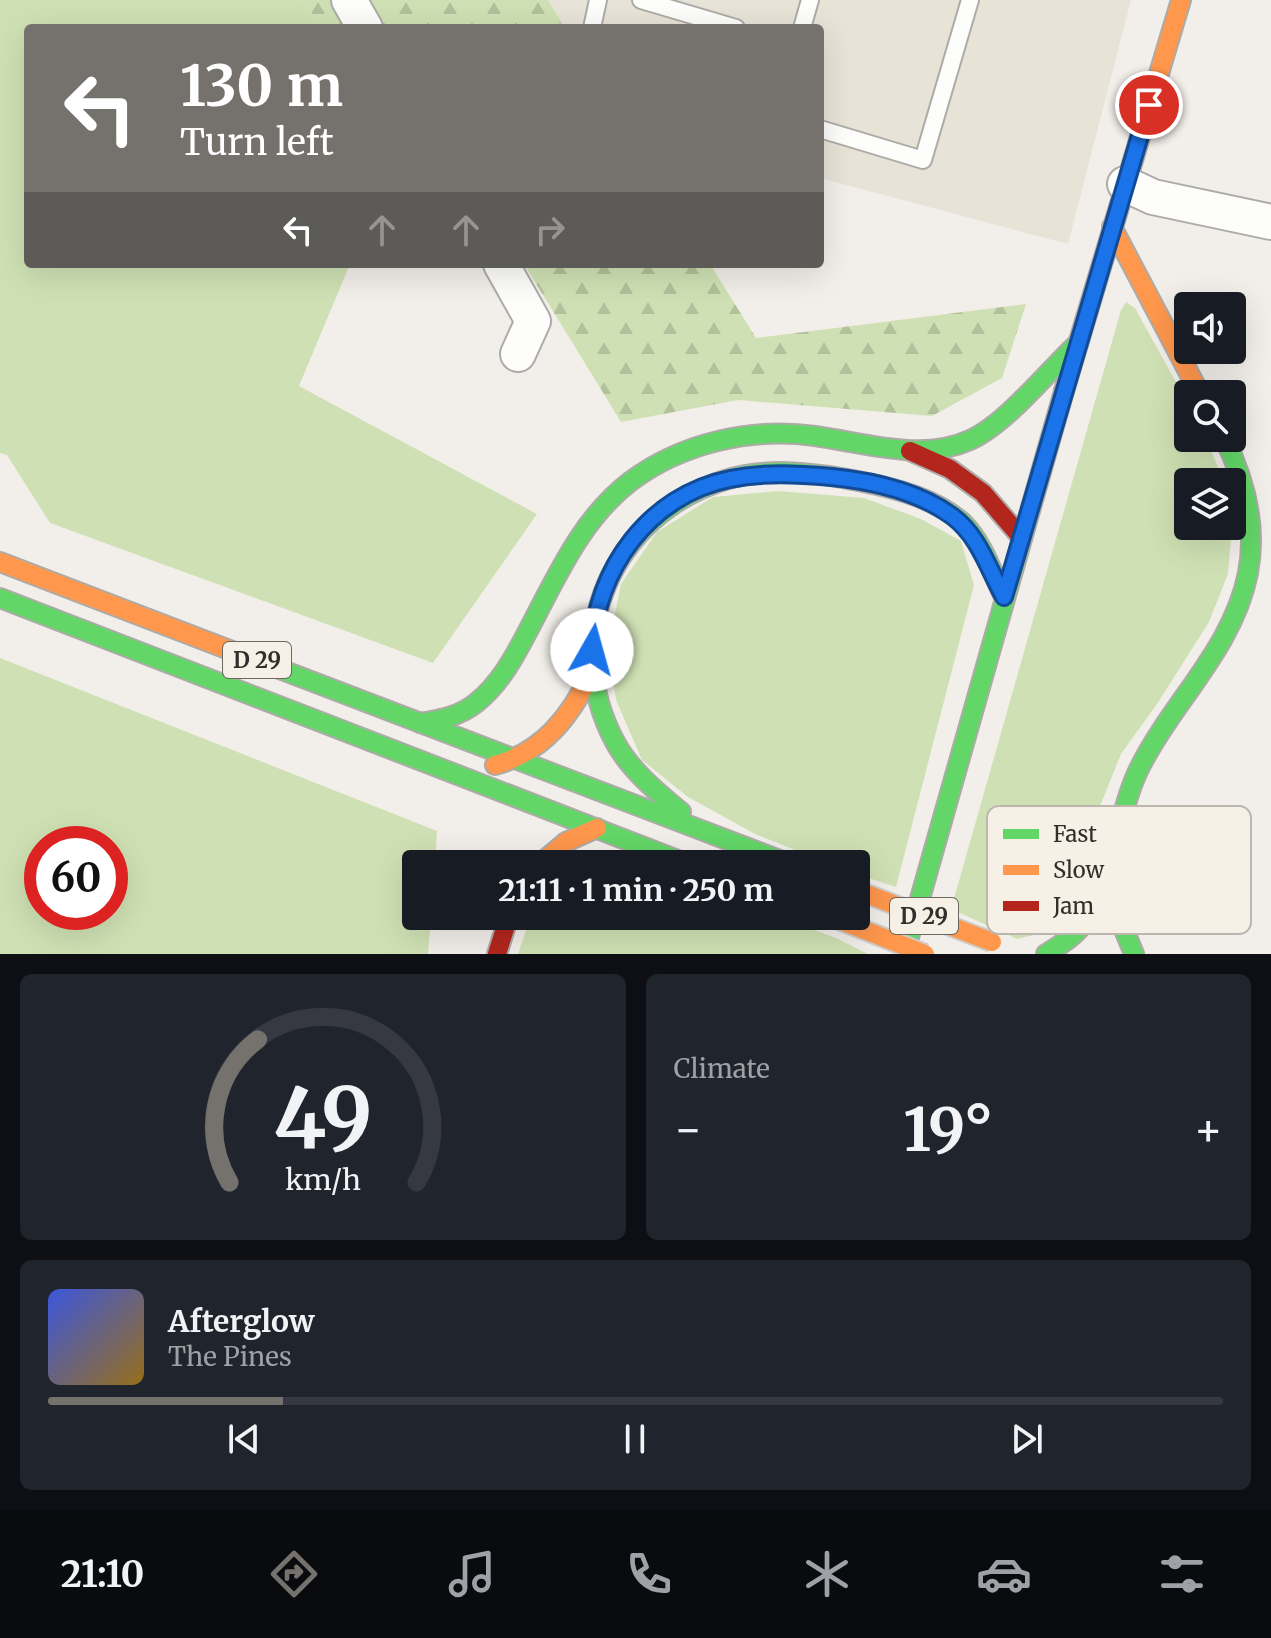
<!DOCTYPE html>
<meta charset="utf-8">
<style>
body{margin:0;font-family:Merriweather,serif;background:#20242c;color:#f1f3f6;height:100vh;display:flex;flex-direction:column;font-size:30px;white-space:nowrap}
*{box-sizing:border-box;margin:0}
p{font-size:26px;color:#9ea1a6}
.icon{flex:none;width:44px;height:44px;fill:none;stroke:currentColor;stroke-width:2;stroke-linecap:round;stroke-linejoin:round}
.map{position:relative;height:954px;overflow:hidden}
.sheet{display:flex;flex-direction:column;gap:20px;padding:20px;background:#0d0f14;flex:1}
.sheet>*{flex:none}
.hud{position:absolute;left:24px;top:24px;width:800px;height:244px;border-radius:8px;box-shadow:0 8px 32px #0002;background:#75726e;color:#fff;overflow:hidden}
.controls{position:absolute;left:1174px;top:292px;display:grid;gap:16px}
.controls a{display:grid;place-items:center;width:72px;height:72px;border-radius:8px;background:#171b24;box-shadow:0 8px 32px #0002;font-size:40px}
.speed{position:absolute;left:24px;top:826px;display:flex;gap:16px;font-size:40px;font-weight:700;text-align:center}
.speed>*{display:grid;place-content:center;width:104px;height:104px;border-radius:50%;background:#171b24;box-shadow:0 8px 32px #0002;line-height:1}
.speed .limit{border:12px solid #d22;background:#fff;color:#111}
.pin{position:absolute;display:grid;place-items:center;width:68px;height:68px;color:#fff;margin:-34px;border:4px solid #fff;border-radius:50%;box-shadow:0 2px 8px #0007}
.me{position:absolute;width:88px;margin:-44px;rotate:7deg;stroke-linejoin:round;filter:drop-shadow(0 0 6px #0008)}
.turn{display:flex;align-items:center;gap:28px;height:168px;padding:0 24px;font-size:36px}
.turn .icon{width:104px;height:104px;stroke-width:2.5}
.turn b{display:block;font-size:56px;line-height:68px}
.lanes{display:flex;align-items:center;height:76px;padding:0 24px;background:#0003;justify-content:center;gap:40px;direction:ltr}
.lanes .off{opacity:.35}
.big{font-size:60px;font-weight:700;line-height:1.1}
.sheet .tile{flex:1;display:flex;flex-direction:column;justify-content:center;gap:12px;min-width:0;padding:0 28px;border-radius:12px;background:#20242c}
.sheet .dial{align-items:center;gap:0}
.dial svg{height:208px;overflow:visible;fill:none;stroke:#363941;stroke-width:7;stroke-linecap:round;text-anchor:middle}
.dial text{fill:#f1f3f6;stroke:none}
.song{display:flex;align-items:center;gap:24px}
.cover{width:96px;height:96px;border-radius:12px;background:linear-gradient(135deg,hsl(230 70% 55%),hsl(40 70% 35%))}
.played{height:8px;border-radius:4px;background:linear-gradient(90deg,#75726e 20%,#363941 20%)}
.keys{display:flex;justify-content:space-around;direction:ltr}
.heat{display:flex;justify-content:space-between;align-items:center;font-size:44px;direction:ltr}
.sheet .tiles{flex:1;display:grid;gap:20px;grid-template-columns:1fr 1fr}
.tile:last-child{grid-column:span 2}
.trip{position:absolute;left:402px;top:850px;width:468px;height:80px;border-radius:8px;background:#171b24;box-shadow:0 8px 32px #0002;font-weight:700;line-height:80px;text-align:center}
.tab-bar{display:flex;height:128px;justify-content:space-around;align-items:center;background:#090b0e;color:#9ea1a6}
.tab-bar .icon{width:56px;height:56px}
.tab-bar .current{color:#75726e}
.tab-bar b{font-size:36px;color:#f1f3f6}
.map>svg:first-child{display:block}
</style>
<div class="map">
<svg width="1271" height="954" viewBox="0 0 1271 954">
<defs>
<pattern id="forest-firs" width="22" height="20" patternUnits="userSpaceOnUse" patternTransform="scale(2)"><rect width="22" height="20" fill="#cfe1b4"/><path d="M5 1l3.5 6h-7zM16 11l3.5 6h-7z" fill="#b2c19b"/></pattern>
</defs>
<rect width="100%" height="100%" fill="#f2efea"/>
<path fill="#e8e3d7" d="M548 0H1131L1068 244 820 178V28H565Z"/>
<g fill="#cfe1b4" fill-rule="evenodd">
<path d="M0 0H303L320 28H28V264H350L299 386 537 514 433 663 50 523 7 455 0 453Z"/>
<path d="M1126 302 1135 308 1188 404V438H1206L1224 482H1188V526H1232L1228 574 1209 622 1157 704 1121 754 1096 816 1085 872 1073 913 1043 933 1017 939 951 909 1121 310Z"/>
<path d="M778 491 864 498 921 519 961 541 974 585 896 887 856 874V864H830L755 834 688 797 642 760 616 700 609 644 621 584 657 532 713 497Z"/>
<path d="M0 658 437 831 435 864H416V916H431L428 954H0ZM110 844V912H42V844Z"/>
<path d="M531 916H776L836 938 868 954H518Z"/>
</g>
<g fill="url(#forest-firs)">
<path d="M303 0H548L565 28H320Z"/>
<path d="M524 264H710L756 338 1026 304 1002 378 932 416 738 400 621 422Z"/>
</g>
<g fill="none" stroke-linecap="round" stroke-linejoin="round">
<g stroke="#adaba7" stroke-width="20">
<g id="lane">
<path d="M641 0 736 28"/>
<path d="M592 28 598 0"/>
<path d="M802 28 810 0"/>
<path d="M820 129 923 160 970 0"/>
</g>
</g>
<g stroke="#adaba7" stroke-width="38">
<g id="street">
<path d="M349 0 365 28"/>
<path d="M1125 184 1153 197 1271 222"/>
<path d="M501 264 533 321 518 354"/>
</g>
</g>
<g stroke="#adaba7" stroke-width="22">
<g id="fast">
<path d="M0 598 688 864"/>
<path d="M240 654 790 864"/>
<path d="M420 723C440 720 460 716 476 703 500 684 515 656 529 629 557 576 582 518 631 481 682 443 752 427 815 436 865 443 922 462 970 440 1006 424 1048 371 1078 343"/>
<path d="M681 812C657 792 630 770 615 742 559 637 612 515 725 480 769 466 819 473 863 482 898 489 936 499 963 523 983 543 992 572 1004 597"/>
<path d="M1108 874 1116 910 1134 954"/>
<path d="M906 948 1064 391"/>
<path d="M1046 954C1060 945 1074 937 1084 923 1117 880 1115 818 1139 769 1172 702 1233 649 1248 573 1257 526 1245 480 1224 438"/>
</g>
</g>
<g stroke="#adaba7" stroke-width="22">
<g id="slow">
<path d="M1112 227 1200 394"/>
<path d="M1064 391 1181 0"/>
<path d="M0 562 240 654"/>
<path d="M495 765C543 752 571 716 591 673"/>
<path d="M540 864 566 842 597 828"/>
</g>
</g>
<g stroke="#adaba7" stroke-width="22">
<g id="jam">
<path d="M910 451 950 469 983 493 1021 537"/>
<path d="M497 954 509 916"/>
</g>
</g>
<use href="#lane" stroke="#fdfdfc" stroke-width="16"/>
<use href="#street" stroke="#fdfdfc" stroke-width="34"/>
<use href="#fast" stroke="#63d668" stroke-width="18"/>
<use href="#slow" stroke="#ff974d" stroke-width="18"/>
<use href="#jam" stroke="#b3261e" stroke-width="18"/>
<g stroke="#cdccc9" stroke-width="22" stroke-linecap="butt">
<g id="slow-bridge">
<path d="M856 890 992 942"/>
<path d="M834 918 925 954"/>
</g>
</g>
<use href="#slow-bridge" stroke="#ff974d" stroke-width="18"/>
</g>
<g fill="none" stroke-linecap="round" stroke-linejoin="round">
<g stroke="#114b97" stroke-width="20">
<path id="route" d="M592 650C595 570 649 495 730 479 764 472 798 474 832 477 872 481 919 492 952 516 979 536 988 568 1004 597L1149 105"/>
</g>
<use href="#route" stroke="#1a73e8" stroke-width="14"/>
</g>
<g text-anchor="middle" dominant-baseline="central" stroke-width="6" stroke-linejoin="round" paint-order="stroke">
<g fill="#f6f0e6" stroke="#6c6963" stroke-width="2">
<rect x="223" y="642" width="68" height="36" rx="6"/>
<rect x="890" y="898" width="68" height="36" rx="6"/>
</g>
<g font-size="22" font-weight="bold" fill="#312f2b">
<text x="257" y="660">D 29</text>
<text x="924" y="916">D 29</text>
</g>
</g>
<rect x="987" y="806" width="264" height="128" rx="12" fill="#f6f0e6" stroke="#bbb6ae" stroke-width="2"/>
<rect x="1003" y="829" width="36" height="10" fill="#63d668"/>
<rect x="1003" y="865" width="36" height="10" fill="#ff974d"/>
<rect x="1003" y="901" width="36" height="10" fill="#b3261e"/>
<g font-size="22" fill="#312f2b">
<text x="1053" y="842">Fast</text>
<text x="1053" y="878">Slow</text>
<text x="1053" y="914">Jam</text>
</g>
</svg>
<div class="controls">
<a><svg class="icon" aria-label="sound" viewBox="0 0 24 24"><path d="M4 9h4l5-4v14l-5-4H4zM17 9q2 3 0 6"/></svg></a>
<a><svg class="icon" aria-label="search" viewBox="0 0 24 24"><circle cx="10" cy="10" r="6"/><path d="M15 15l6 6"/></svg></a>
<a><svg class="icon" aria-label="layers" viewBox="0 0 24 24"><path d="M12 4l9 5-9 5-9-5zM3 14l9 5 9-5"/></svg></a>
</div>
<div class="speed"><div class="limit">60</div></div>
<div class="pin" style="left:1149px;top:105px;background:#d93025"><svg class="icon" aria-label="arrive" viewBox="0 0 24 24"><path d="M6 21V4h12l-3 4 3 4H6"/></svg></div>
<svg class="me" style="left:592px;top:650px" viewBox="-20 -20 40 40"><circle r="19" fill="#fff"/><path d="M0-13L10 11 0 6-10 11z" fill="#1a73e8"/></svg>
<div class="trip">21:11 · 1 min · 250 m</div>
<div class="hud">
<div class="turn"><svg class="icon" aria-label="left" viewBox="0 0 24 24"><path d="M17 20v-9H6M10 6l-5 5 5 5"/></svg><div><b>130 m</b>Turn left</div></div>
<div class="lanes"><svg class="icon" aria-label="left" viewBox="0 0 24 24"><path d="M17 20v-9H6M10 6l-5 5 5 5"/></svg><svg class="icon off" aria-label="ahead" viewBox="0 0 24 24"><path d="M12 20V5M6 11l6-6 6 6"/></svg><svg class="icon off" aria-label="ahead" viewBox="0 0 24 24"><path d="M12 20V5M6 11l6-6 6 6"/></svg><svg class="icon off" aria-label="right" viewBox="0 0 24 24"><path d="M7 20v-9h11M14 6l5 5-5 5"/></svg></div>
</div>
</div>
<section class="sheet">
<div class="tiles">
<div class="tile dial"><svg viewBox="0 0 100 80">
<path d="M14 69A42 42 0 1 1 86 69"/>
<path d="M14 69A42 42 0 0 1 25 14" stroke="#75726e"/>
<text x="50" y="56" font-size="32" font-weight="700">49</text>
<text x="50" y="72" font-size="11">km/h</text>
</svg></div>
<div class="tile"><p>Climate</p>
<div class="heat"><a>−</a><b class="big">19°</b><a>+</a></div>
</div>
<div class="tile">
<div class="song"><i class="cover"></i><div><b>Afterglow</b><p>The Pines</p></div></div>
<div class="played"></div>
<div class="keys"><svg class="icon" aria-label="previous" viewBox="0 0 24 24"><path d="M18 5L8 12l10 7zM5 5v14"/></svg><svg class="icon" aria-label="pause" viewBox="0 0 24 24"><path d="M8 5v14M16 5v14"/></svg><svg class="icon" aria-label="next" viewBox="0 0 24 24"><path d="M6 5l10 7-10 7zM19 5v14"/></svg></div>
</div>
</div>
</section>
<nav class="tab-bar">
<b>21:10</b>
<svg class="icon current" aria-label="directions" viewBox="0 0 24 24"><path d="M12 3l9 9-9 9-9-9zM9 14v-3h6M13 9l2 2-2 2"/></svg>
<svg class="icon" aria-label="music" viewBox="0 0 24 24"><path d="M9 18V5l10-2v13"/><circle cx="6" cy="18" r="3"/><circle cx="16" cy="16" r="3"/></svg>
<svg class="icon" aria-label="phone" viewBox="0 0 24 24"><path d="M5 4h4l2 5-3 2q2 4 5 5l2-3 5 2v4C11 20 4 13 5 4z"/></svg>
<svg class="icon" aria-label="climate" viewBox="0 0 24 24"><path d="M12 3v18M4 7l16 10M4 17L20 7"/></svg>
<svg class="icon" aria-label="car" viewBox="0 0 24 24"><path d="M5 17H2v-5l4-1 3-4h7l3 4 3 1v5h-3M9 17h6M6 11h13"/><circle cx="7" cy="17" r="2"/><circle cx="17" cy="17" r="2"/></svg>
<svg class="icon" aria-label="filters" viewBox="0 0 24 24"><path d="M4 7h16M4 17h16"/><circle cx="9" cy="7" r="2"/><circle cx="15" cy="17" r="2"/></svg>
</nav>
